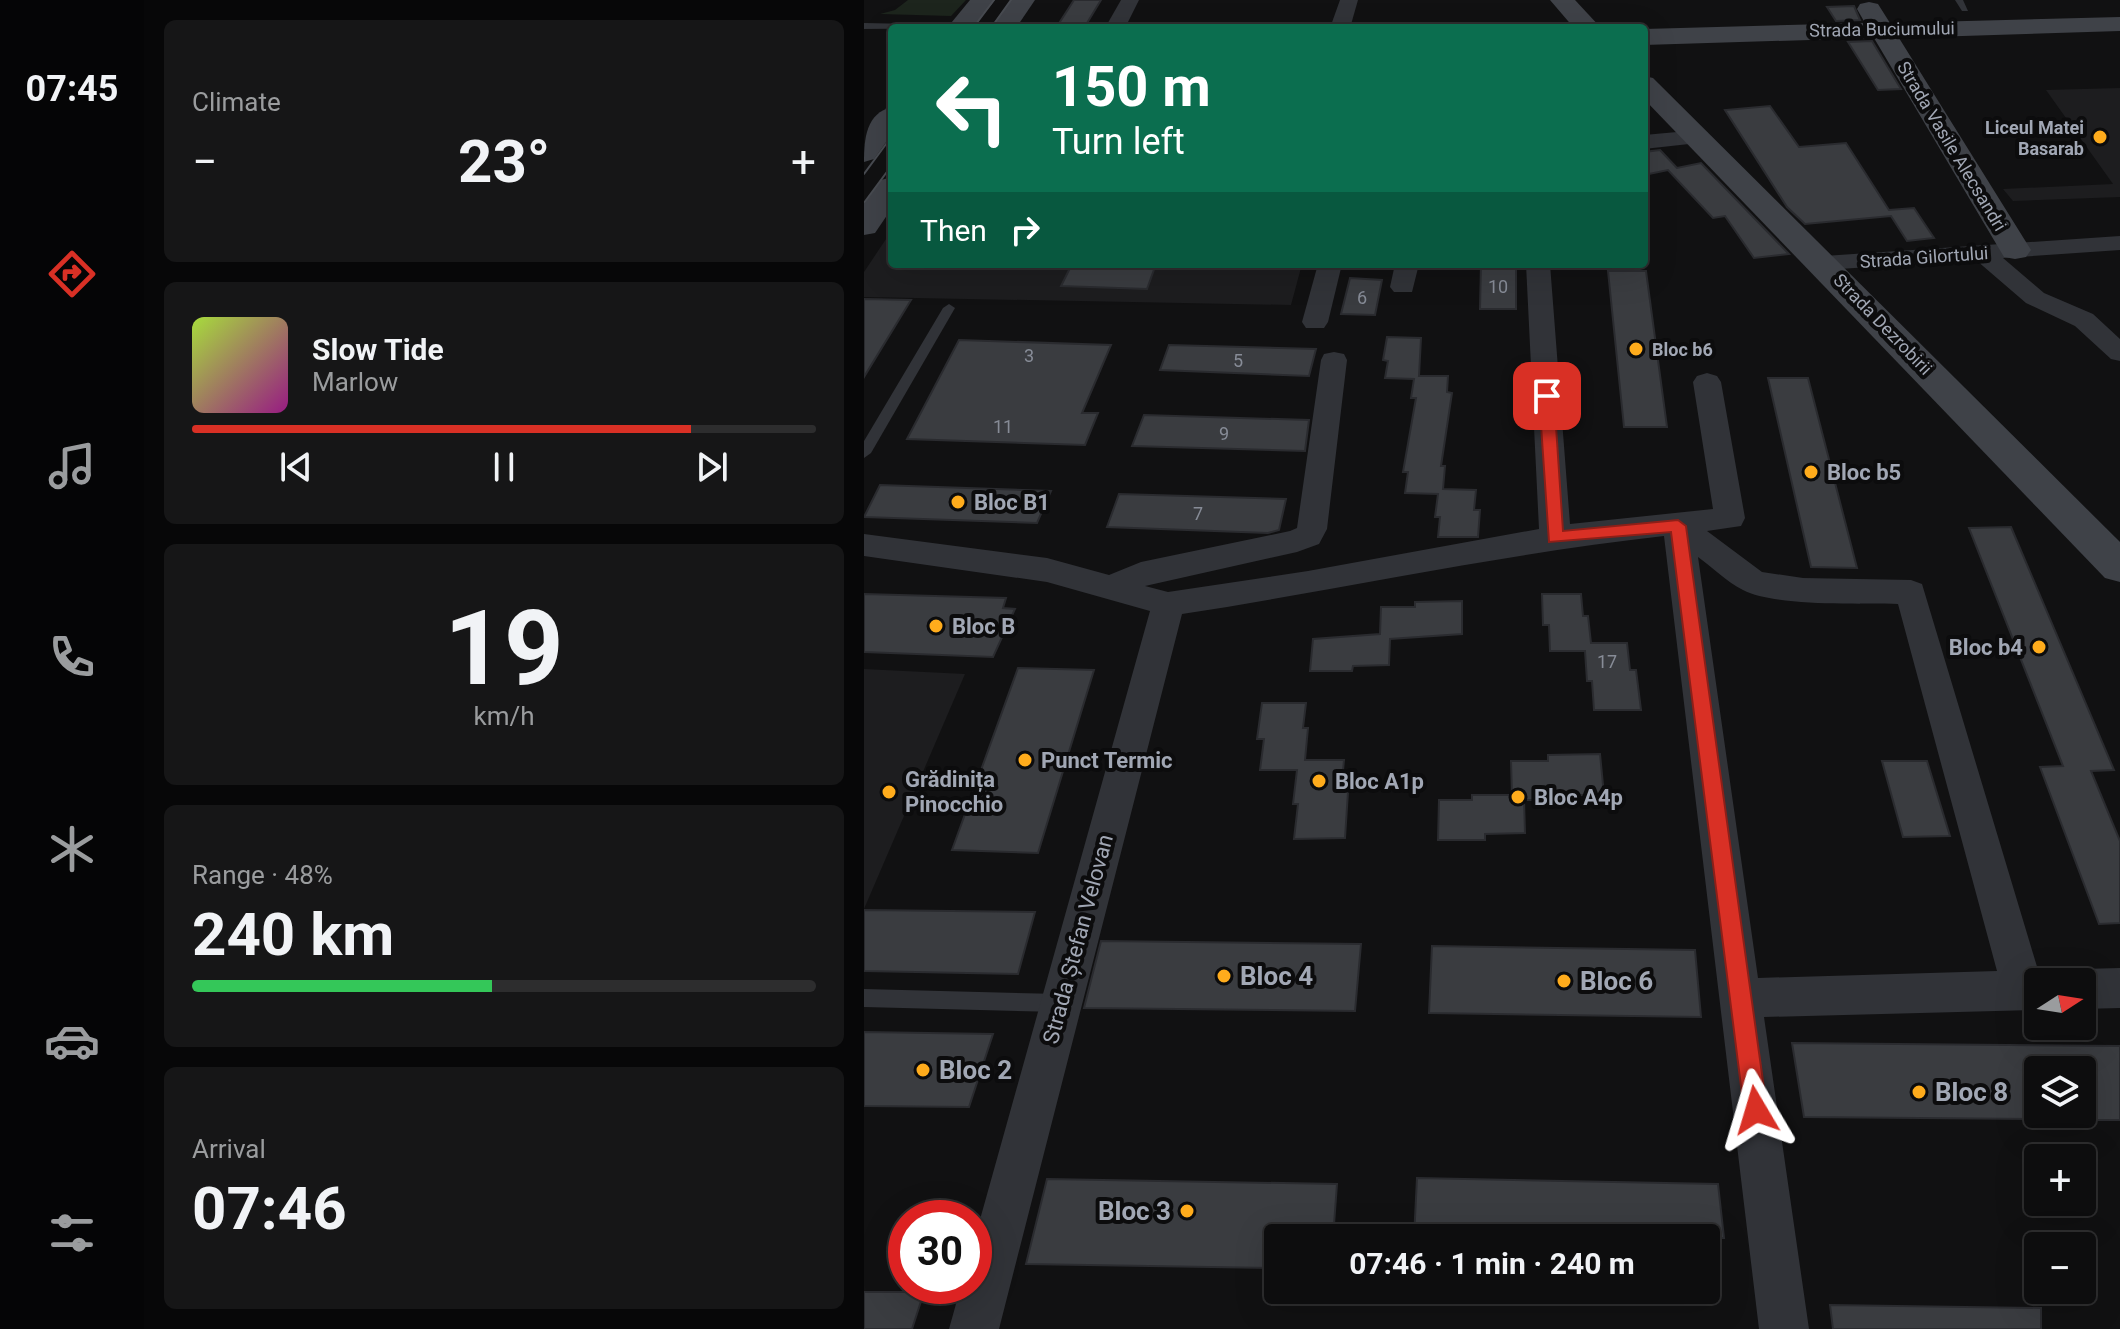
<!DOCTYPE html>
<meta charset="utf-8">
<style>
body{margin:0;font-family:Roboto,sans-serif;background:#161617;color:#f1f3f6;height:100vh;display:flex;flex-direction:column;font-size:30px;white-space:nowrap}
*{box-sizing:border-box;margin:0}
p{font-size:26px;color:#9a9c9e}
.icon{flex:none;width:44px;height:44px;fill:none;stroke:currentColor;stroke-width:2;stroke-linecap:round;stroke-linejoin:round}
.map{position:relative;flex:1;overflow:hidden}
.drawer{display:flex;flex-direction:column;gap:20px;padding:20px;background:#070708;width:720px}
.drawer>*{flex:none}
.guide{position:absolute;left:24px;top:24px;width:760px;height:244px;border-radius:8px;box-shadow:0 8px 32px #0002,0 0 0 2px #2d2d2e;background:#0b6e4f;color:#fff;overflow:hidden}
.needle{width:52px;rotate:78deg}
.controls{position:absolute;left:1160px;top:968px;display:grid;gap:16px}
.controls a{display:grid;place-items:center;width:72px;height:72px;border-radius:8px;background:#0d0d0e;box-shadow:0 8px 32px #0002,0 0 0 2px #2d2d2e;font-size:40px}
.speed{position:absolute;left:24px;top:1200px;display:flex;gap:16px;font-size:40px;font-weight:700;text-align:center}
.speed>*{display:grid;place-content:center;width:104px;height:104px;border-radius:50%;background:#0d0d0e;box-shadow:0 8px 32px #0002,0 0 0 2px #2d2d2e;line-height:1}
.speed .limit{border:12px solid #d22;background:#fff;color:#111}
.pin{position:absolute;display:grid;place-items:center;width:68px;height:68px;color:#fff;margin:-34px;border-radius:16px;box-shadow:0 4px 12px #0006}
.me{position:absolute;width:88px;margin:-44px;rotate:353deg;stroke-linejoin:round;filter:drop-shadow(0 0 6px #0008)}
.turn{display:flex;align-items:center;gap:28px;height:168px;padding:0 32px;font-size:36px}
.turn .icon{width:104px;height:104px;stroke-width:2.5}
.turn b{display:block;font-size:56px;line-height:68px}
.then{display:flex;align-items:center;height:76px;padding:0 32px;background:#0003;gap:16px;font-size:30px}
.big{font-size:60px;font-weight:700;line-height:1.1}
.drawer .tile{flex:1;display:flex;flex-direction:column;justify-content:center;gap:12px;min-width:0;padding:0 28px;border-radius:12px;background:#161617}
.drawer .dial{align-items:center;gap:0}
.dial b{font-size:104px;line-height:1}
.song{display:flex;align-items:center;gap:24px}
.cover{width:96px;height:96px;border-radius:12px;background:linear-gradient(135deg,hsl(80 70% 55%),hsl(310 70% 35%))}
.played{height:8px;border-radius:4px;background:linear-gradient(90deg,#d93025 80%,#2d2d2e 80%)}
.keys{display:flex;justify-content:space-around;direction:ltr}
.heat{display:flex;justify-content:space-between;align-items:center;font-size:44px;direction:ltr}
.charge{height:12px;border-radius:6px;background:linear-gradient(90deg,#34c759 48%,#2d2d2e 0)}
.trip{position:absolute;left:400px;top:1224px;width:456px;height:80px;border-radius:8px;background:#0d0d0e;box-shadow:0 8px 32px #0002,0 0 0 2px #2d2d2e;font-weight:700;line-height:80px;text-align:center}
main{display:flex;flex:1;min-height:0}
.dock{display:flex;flex-direction:column;width:144px;justify-content:space-around;align-items:center;background:#050506;color:#9a9c9e}
.dock .icon{width:56px;height:56px}
.dock .active{color:#d93025}
.dock b{font-size:36px;color:#f1f3f6}
.map>svg:first-child{display:block}
</style>
<main>
<nav class="dock">
<b>07:45</b>
<svg class="icon active" aria-label="directions" viewBox="0 0 24 24"><path d="M12 3l9 9-9 9-9-9zM9 14v-3h6M13 9l2 2-2 2"/></svg>
<svg class="icon" aria-label="music" viewBox="0 0 24 24"><path d="M9 18V5l10-2v13"/><circle cx="6" cy="18" r="3"/><circle cx="16" cy="16" r="3"/></svg>
<svg class="icon" aria-label="phone" viewBox="0 0 24 24"><path d="M5 4h4l2 5-3 2q2 4 5 5l2-3 5 2v4C11 20 4 13 5 4z"/></svg>
<svg class="icon" aria-label="climate" viewBox="0 0 24 24"><path d="M12 3v18M4 7l16 10M4 17L20 7"/></svg>
<svg class="icon" aria-label="car" viewBox="0 0 24 24"><path d="M5 17H2v-5l4-1 3-4h7l3 4 3 1v5h-3M9 17h6M6 11h13"/><circle cx="7" cy="17" r="2"/><circle cx="17" cy="17" r="2"/></svg>
<svg class="icon" aria-label="filters" viewBox="0 0 24 24"><path d="M4 7h16M4 17h16"/><circle cx="9" cy="7" r="2"/><circle cx="15" cy="17" r="2"/></svg>
</nav>
<section class="drawer">
<div class="tile"><p>Climate</p>
<div class="heat"><a>−</a><b class="big">23°</b><a>+</a></div>
</div>
<div class="tile">
<div class="song"><i class="cover"></i><div><b>Slow Tide</b><p>Marlow</p></div></div>
<div class="played"></div>
<div class="keys"><svg class="icon" aria-label="previous" viewBox="0 0 24 24"><path d="M18 5L8 12l10 7zM5 5v14"/></svg><svg class="icon" aria-label="pause" viewBox="0 0 24 24"><path d="M8 5v14M16 5v14"/></svg><svg class="icon" aria-label="next" viewBox="0 0 24 24"><path d="M6 5l10 7-10 7zM19 5v14"/></svg></div>
</div>
<div class="tile dial"><b>19</b><p>km/h</p></div>
<div class="tile"><p>Range · 48%</p><b class="big">240 km</b><div class="charge"></div></div>
<div class="tile"><p>Arrival</p><b class="big">07:46</b></div>
</section>
<div class="map">
<svg width="1256" height="1329" viewBox="0 0 1256 1329">
<rect width="100%" height="100%" fill="#111112"/>
<g fill="#1d1d1f">
<path d="M1256 88V197L1149 201 1139 189 1249 184 1182 90Z"/>
<path d="M28 230V264H438L427 305 0 297V272Z"/>
<path d="M0 669 101 674 0 909Z"/>
</g>
<path fill="#1d251d" d="M44 0H102L87 16 16 14 31 10Z"/>
<g fill="#3a3c40" stroke="#2a2b2f" stroke-width="2">
<path d="M210 0H237L220 28H192Z"/>
<path d="M990 6 996 20 972 21 963 7Z"/>
<path d="M1008 41 1037 89 1014 90 984 42Z"/>
<path d="M906 106 935 147 982 143 1025 210 1050 208 1070 238 1043 241 1027 216 941 224 923 207 861 110Z"/>
<path d="M796 150 813 168 837 163 925 254 890 258 861 216 849 218 804 170 780 175V152Z"/>
<path d="M208 264H292L283 289 197 286Z"/>
<path d="M617 264H652V309H616Z"/>
<path d="M744 271H782L803 427H760Z"/>
<path d="M486 278 518 280 511 315 477 314Z"/>
<path d="M0 299 47 300 0 377Z"/>
<path d="M523 337 557 338 555 376H584L583 392 588 393 577 466H581L579 489 612 490 610 510H616L614 537H574L576 517H571L574 494 541 493 544 472H539L552 398H547L550 379 521 378 524 361 519 360Z"/>
<path d="M95 340 247 345 218 413H234L221 445 43 439Z"/>
<path d="M305 345 452 349 445 376 296 370Z"/>
<path d="M904 378H944L993 568 947 567Z"/>
<path d="M280 415 445 420 441 451 268 446Z"/>
<path d="M16 485 187 491 173 523 0 517Z"/>
<path d="M255 494 422 499 415 530 404 533 243 527Z"/>
<path d="M1147 527 1250 770 1227 771 1256 841V923L1235 924 1176 767 1199 766 1105 528Z"/>
<path d="M0 594 142 598 139 608 151 609 129 657 0 652Z"/>
<path d="M678 594H717L719 616H724L727 643H763L766 670H772L777 710H730L728 681H723L721 651H686L685 625H679Z"/>
<path d="M598 601V634L526 639 525 665 489 666 488 671H446L449 639 516 634 517 607H551V602Z"/>
<path d="M154 668 230 670 174 853 88 850Z"/>
<path d="M398 703H442L439 728H444L441 760H480L477 792H484L481 838 430 839 434 804H429L433 770H396L400 739H393Z"/>
<path d="M736 754 740 795H701V800H660L661 833 621 834V840H574L575 800H608V795H648L647 761H684V755Z"/>
<path d="M1018 761H1063L1086 836 1039 837Z"/>
<path d="M0 910 171 912 154 974 0 971Z"/>
<path d="M237 941 497 944 491 1011 220 1008Z"/>
<path d="M568 946 831 950 837 1017 565 1013Z"/>
<path d="M0 1032 129 1034 105 1107 0 1106Z"/>
<path d="M928 1043 1256 1046V1120H1218V1070H1174V1119L940 1117Z"/>
<path d="M553 1178 854 1184 860 1238H550Z"/>
<path d="M183 1179 473 1184 469 1238H414V1268L162 1264Z"/>
<path d="M0 1292H60L48 1329H0Z"/>
<path d="M966 1305 1177 1308V1329H969Z"/>
</g>
<g fill="none" stroke-linecap="round" stroke-linejoin="round">
<g fill="#313338" fill-rule="evenodd">
<path d="M1091 0H1099L1104 11H1098Z"/>
<path d="M0 23 96 25 101 28 0 29Z"/>
<path d="M85 304 91 308 7 453 0 458V441L79 308Z"/>
<path d="M0 989 196 994 203 996 206 1003 203 1010 196 1012 0 1007Z"/>
</g>
<g fill="#313338" fill-rule="evenodd">
<path d="M257 0H275L261 28H241Z"/>
<path d="M476 0H494L486 28H466Z"/>
<path d="M835 130 843 132 846 137 843 142 780 149V135Z"/>
<path d="M1256 236V250L1139 258 1180 293 1229 314 1256 339V361L1247 359 1211 326 1162 303 1112 260 960 270 951 268 948 263 951 258 960 256Z"/>
<path d="M454 264H478L464 322 460 328H442L438 322Z"/>
<path d="M531 264H555L548 292H530L526 287Z"/>
<path d="M662 264H686L706 524 849 509 829 382 833 376 843 373 853 376 857 382 881 518 877 526 843 531 898 572 939 578 1047 580 1058 584 1174 970 1189 976 1191 982H1174V1010L900 1017 945 1329H895L800 536C638 554 479 589 318 614L135 1329H85L97 1286H110V1241L286 611 183 582 0 556V534L183 558 245 575 277 562 426 531 433 528 457 360 460 354 470 352 480 354 483 360 463 529 455 544 433 552 281 586 304 592 444 571 675 529ZM834 557C848 567 863 582 879 590 912 607 996 603 1034 604L1133 971 894 978Z"/>
<path d="M1256 968V1008L1218 1009V982H1200L1203 975 1218 969Z"/>
</g>
<g fill="#3f4248" fill-rule="evenodd">
<path d="M106 0H131L109 28H83Z"/>
<path d="M147 0H171L152 28H126Z"/>
<path d="M686 0H711L737 28H710Z"/>
<path d="M1005 2 1014 4 1026 23 1256 17V31L1035 38 1167 250 1162 257 1151 259 1140 257 1010 38 780 45V29L1001 23 993 9 996 4Z"/>
<path d="M780 76 789 78 1256 542V582L1241 578 780 99Z"/>
<path d="M28 107V134L10 159 0 162C0 139 2 113 28 107Z"/>
<path d="M28 177V208L11 233 0 235V204L17 180Z"/>
</g>
<g stroke="#484b51" stroke-width="2">
<path d="M109 28 130 0"/>
<path d="M127 28 147 0"/>
<path d="M0 174 28 136"/>
<path d="M0 203 28 165"/>
</g>
</g>
<path fill="#d93025" stroke="#8d1f18" stroke-width="2" d="M683 391 690 396 699 531 814 520 822 526 903 1110 900 1118 892 1122 883 1118 880 1110 807 532 685 542 675 396Z"/>
<g fill="#ffac1c" stroke="#0c0c0d" stroke-width="3">
<circle cx="1236" cy="137" r="8"/>
<circle cx="772" cy="349" r="8"/>
<circle cx="947" cy="472" r="8"/>
<circle cx="94" cy="502" r="8"/>
<circle cx="72" cy="626" r="8"/>
<circle cx="1175" cy="647" r="8"/>
<circle cx="161" cy="760" r="8"/>
<circle cx="455" cy="781" r="8"/>
<circle cx="25" cy="792" r="8"/>
<circle cx="654" cy="797" r="8"/>
<circle cx="360" cy="976" r="8"/>
<circle cx="700" cy="981" r="8"/>
<circle cx="59" cy="1070" r="8"/>
<circle cx="1055" cy="1092" r="8"/>
<circle cx="323" cy="1211" r="8"/>
</g>
<g text-anchor="middle" dominant-baseline="central" stroke-width="8" stroke-linejoin="round" paint-order="stroke">
<g font-size="18" fill="#a1a7b4" stroke="#0c0c0d">
<text transform="translate(1018 29) rotate(-1)">Strada Buciumului</text>
<text transform="translate(1088 146) rotate(59)">Strada Vasile Alecsandri</text>
<text transform="translate(1060 257) rotate(-4)">Strada Gilortului</text>
<text transform="translate(1019 324) rotate(46)">Strada Dezrobirii</text>
</g>
<g font-size="18" font-weight="bold" fill="#a1a7b4" stroke="#0c0c0d" text-anchor="end">
<text x="1220" y="127">Liceul Matei<tspan x="1220" dy="21">Basarab</tspan></text>
<text x="788" y="349" text-anchor="start">Bloc b6</text>
</g>
<g font-size="18" fill="#878c97">
<text x="634" y="286">10</text>
<text x="498" y="297">6</text>
<text x="165" y="355">3</text>
<text x="374" y="360">5</text>
<text x="139" y="426">11</text>
<text x="360" y="433">9</text>
<text x="334" y="513">7</text>
<text x="743" y="661">17</text>
</g>
<g font-size="22" font-weight="bold" fill="#a1a7b4" stroke="#0c0c0d" text-anchor="start">
<text x="963" y="472">Bloc b5</text>
<text x="110" y="502">Bloc B1</text>
<text x="88" y="626">Bloc B</text>
<text x="1159" y="647" text-anchor="end">Bloc b4</text>
<text x="177" y="760">Punct Termic</text>
<text x="41" y="779">Grădinița<tspan x="41" dy="25">Pinocchio</tspan></text>
<text x="471" y="781">Bloc A1p</text>
<text x="670" y="797">Bloc A4p</text>
</g>
<g font-size="22" fill="#a1a7b4" stroke="#0c0c0d">
<text transform="translate(214 939) rotate(-75)">Strada Ștefan Velovan</text>
</g>
<g font-size="26" font-weight="bold" fill="#a1a7b4" stroke="#0c0c0d" text-anchor="start">
<text x="376" y="976">Bloc 4</text>
<text x="716" y="981">Bloc 6</text>
<text x="75" y="1070">Bloc 2</text>
<text x="1071" y="1092">Bloc 8</text>
<text x="307" y="1211" text-anchor="end">Bloc 3</text>
</g>
</g>
</svg>
<div class="controls">
<a><svg class="needle" viewBox="-14 -14 28 28"><path d="M0-13l5 13h-10z" fill="#e53935"/><path d="M0 13l5-13h-10z" fill="#9a9c9e"/></svg></a>
<a><svg class="icon" aria-label="layers" viewBox="0 0 24 24"><path d="M12 4l9 5-9 5-9-5zM3 14l9 5 9-5"/></svg></a>
<a>+</a>
<a>−</a>
</div>
<div class="speed"><div class="limit">30</div></div>
<div class="pin" style="left:683px;top:396px;background:#d93025"><svg class="icon" aria-label="arrive" viewBox="0 0 24 24"><path d="M6 21V4h12l-3 4 3 4H6"/></svg></div>
<svg class="me" style="left:892px;top:1110px" viewBox="-20 -20 40 40"><path d="M0-17L14 15 0 8-14 15z" fill="#d93025" stroke="#fff" stroke-width="4"/></svg>
<div class="trip">07:46 · 1 min · 240 m</div>
<div class="guide">
<div class="turn"><svg class="icon" aria-label="left" viewBox="0 0 24 24"><path d="M17 20v-9H6M10 6l-5 5 5 5"/></svg><div><b>150 m</b>Turn left</div></div>
<div class="then">Then<svg class="icon" aria-label="right" viewBox="0 0 24 24"><path d="M7 20v-9h11M14 6l5 5-5 5"/></svg></div>
</div>
</div>
</main>
